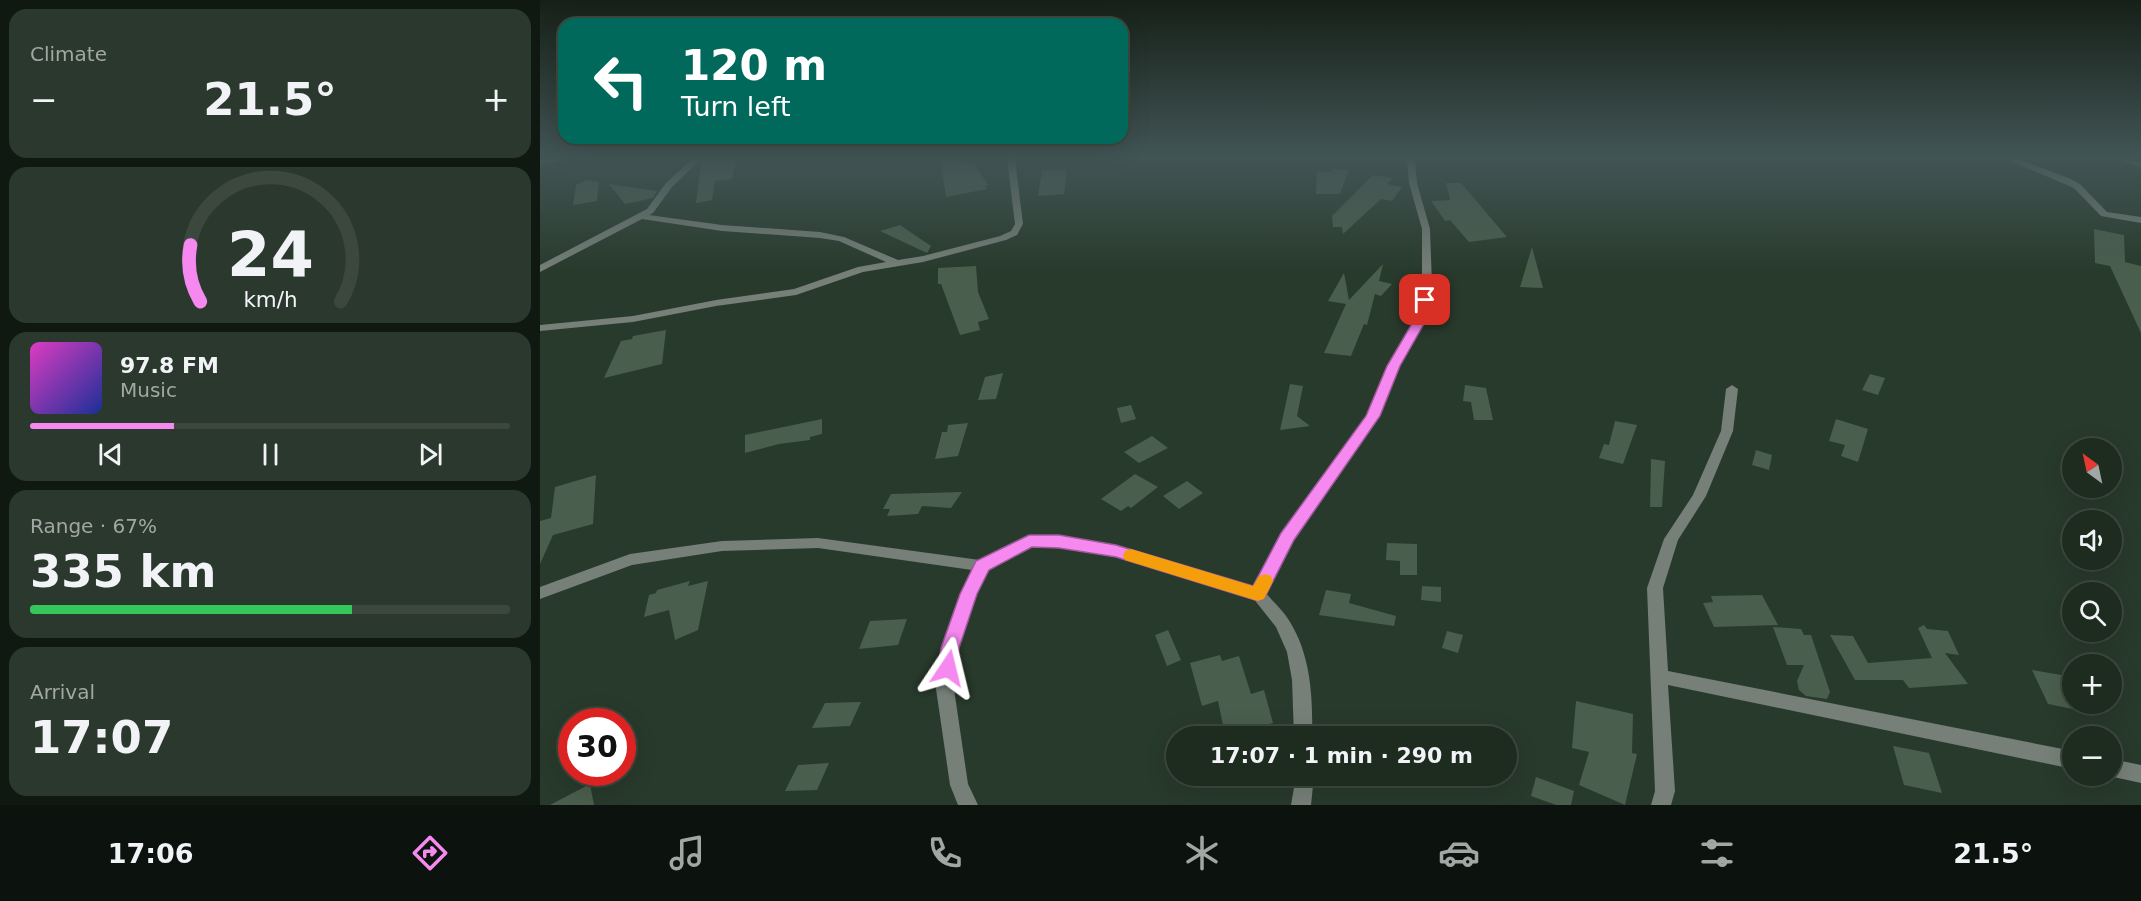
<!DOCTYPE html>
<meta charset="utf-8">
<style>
body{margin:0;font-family:"DejaVu Sans",sans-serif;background:#2b382d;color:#f1f3f6;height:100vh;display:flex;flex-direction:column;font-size:22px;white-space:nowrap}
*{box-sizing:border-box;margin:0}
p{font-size:20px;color:#a1a7a5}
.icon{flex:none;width:33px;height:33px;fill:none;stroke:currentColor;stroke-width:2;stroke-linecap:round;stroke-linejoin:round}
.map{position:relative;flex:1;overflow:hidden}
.drawer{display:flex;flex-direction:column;gap:9px;padding:9px;background:#101812;width:540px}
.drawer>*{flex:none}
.hud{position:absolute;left:18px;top:18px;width:570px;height:126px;border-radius:18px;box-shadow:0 6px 24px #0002,0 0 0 2px #3c483e;background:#00695c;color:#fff;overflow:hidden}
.needle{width:39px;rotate:327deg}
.controls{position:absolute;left:1522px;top:438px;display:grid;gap:12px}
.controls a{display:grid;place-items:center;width:60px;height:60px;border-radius:50%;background:#1e2c20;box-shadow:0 6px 24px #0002,0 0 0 2px #3c483e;font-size:30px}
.speed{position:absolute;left:18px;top:708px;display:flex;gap:12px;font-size:30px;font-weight:700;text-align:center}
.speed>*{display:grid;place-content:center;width:78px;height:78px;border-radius:50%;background:#1e2c20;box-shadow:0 6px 24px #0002,0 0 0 2px #3c483e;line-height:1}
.speed .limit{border:9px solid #d22;background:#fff;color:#111}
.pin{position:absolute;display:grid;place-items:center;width:51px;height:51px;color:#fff;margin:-26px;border-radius:12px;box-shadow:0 3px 9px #0006}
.me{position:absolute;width:66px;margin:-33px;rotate:10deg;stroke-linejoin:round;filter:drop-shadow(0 0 4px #0008)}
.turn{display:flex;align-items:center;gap:21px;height:126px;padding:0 24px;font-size:27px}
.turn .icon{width:78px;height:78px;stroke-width:2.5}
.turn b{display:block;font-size:42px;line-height:51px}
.big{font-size:45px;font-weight:700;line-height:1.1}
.drawer .tile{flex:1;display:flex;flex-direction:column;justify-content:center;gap:9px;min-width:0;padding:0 21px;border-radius:18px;background:#2b382d}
.drawer .dial{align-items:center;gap:0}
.dial svg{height:156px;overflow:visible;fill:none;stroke:#3c483e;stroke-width:7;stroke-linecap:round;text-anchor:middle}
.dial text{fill:#f1f3f6;stroke:none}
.song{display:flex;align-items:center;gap:18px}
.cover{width:72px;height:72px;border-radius:9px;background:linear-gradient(135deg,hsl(310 70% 55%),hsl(230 70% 35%))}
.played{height:6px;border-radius:3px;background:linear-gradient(90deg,#f589ef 30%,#3c483e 30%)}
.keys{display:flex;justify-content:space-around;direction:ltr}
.heat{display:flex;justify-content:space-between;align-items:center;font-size:33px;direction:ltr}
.charge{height:9px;border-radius:4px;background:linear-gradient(90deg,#34c759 67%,#3c483e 0)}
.trip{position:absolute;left:626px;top:726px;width:351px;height:60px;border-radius:30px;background:#1e2c20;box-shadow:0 6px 24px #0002,0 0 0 2px #3c483e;font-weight:700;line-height:60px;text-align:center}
.tab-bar{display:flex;height:96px;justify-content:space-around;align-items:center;background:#0c120d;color:#a1a7a5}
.tab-bar .icon{width:42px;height:42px}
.tab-bar .selected{color:#f589ef}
.tab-bar b{font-size:27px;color:#f1f3f6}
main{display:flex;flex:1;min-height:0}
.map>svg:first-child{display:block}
</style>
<main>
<section class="drawer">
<div class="tile"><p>Climate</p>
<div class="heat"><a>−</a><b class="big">21.5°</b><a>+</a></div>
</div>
<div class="tile dial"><svg viewBox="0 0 100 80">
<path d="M14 69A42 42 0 1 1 86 69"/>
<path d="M14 69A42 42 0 0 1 9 40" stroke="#f589ef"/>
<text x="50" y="56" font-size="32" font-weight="700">24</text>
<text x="50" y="72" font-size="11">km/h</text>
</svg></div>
<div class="tile">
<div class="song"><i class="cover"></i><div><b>97.8 FM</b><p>Music</p></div></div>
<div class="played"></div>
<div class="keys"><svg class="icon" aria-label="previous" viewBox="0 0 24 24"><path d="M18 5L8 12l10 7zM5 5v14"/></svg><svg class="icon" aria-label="pause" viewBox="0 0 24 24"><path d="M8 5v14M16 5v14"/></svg><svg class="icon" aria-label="next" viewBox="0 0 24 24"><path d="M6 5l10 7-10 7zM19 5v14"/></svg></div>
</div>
<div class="tile"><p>Range · 67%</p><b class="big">335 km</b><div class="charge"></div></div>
<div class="tile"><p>Arrival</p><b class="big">17:07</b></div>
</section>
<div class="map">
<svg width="1601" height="805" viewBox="0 0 1601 805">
<rect width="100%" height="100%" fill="#283a2b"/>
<g fill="#4a5e4d">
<path d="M167 159H193V162H196L192 179 175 181 172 200 156 203 161 162Z"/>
<path d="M400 159H411L435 165 448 185 445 186 447 189 406 197Z"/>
<path d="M527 169 524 194 498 196 502 170Z"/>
<path d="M793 169 809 170 800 194H776L777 171 792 172Z"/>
<path d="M833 175 853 178 847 184 862 187 852 201 841 199 803 234 802 227H793L792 216Z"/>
<path d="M47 180 59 182 57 201 33 205 36 185Z"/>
<path d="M906 183H921L967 237 929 242 910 220 905 221 891 201 910 200Z"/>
<path d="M69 184 117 191 113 198 85 204Z"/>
<path d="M360 225 391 246 387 253 340 231Z"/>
<path d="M1554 229 1584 235 1585 262 1601 266V333L1570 266 1555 263Z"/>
<path d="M992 247 1003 288 980 287Z"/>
<path d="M843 264 839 281 852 284 841 296 835 294 827 325 824 324 811 356 784 353 806 304 788 301 804 273 809 300Z"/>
<path d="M436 266 438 292 449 319 438 322 440 330 420 335 401 284H398V268Z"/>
<path d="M126 330 122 364 64 378 81 341 92 339 93 336Z"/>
<path d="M463 373 456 399 438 400 445 377Z"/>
<path d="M1330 374 1345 378 1338 395 1322 390Z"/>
<path d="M750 384 763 386 757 416 770 426 740 430Z"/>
<path d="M925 385 946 388 953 420H934L931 402 923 401Z"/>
<path d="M591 405 596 419 581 423 577 408Z"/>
<path d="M282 419V434L270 437V440L239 444 205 453V435Z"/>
<path d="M1296 419 1328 429 1318 462 1301 456 1305 445 1289 441Z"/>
<path d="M1075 421 1097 425 1083 464 1059 458 1064 444 1069 445Z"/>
<path d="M428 423 418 456 395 459 402 432H407L408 425Z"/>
<path d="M612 436 628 448 599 463 584 452Z"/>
<path d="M1216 450 1232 455 1229 470 1212 465Z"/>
<path d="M1111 459 1125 461 1122 507H1110Z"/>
<path d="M595 474 618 487 591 508 588 506 581 511 561 499Z"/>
<path d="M56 475 53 524 13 535 0 564V521L11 518 15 487Z"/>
<path d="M647 481 663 493 639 509 623 496Z"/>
<path d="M422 492 411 508 382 506 378 514 347 516 350 509H343L351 494Z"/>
<path d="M847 543 877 544V575H860V561L846 560Z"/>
<path d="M150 581 148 586 168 581 158 630 135 640 129 610 104 617 109 595 116 593 117 590Z"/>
<path d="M882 586 901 587V602L881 600Z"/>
<path d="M786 590 811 594 809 603 856 616 854 626 779 615Z"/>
<path d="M1222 595 1238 625 1174 627 1163 603 1173 602 1171 596Z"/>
<path d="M367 619 358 645 319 649 330 621Z"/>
<path d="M1384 625 1387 629 1408 631 1419 655 1405 653 1428 684 1369 688 1363 680H1315L1290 635 1313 636 1328 663 1392 658 1378 628Z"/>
<path d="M1233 627 1261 629 1264 635H1271L1290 692 1287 699 1266 696 1259 690 1257 681 1264 665H1247Z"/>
<path d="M628 630 641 660 627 666 615 635Z"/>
<path d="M907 631 923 635 918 653 902 648Z"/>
<path d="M680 655 682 661 699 656 711 694 724 690 733 723 685 735 678 701 662 706 650 663Z"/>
<path d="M1492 670 1533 677V709L1508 704Z"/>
<path d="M1036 701 1093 714 1092 753 1097 754 1085 805 1039 785 1049 752 1032 748Z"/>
<path d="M321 702 310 726 272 728 285 703Z"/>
<path d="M1353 746 1389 753 1402 793 1364 785Z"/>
<path d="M289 763 277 790 245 791 258 765Z"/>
<path d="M996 777 1034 791 1031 805H1016L991 796Z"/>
<path d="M50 784 54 805H10Z"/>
</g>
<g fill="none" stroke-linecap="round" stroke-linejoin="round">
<g fill="#767f78" fill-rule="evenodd">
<path d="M19 159 18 161 0 164V160Z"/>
<path d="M152 159H161L132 187 113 213 109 215 182 225 280 232 304 237 358 260 383 256 460 236 471 231 475 224 467 159H475L483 224 477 235 466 240 383 262 323 272 256 295 176 306 93 322 0 331V325L93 316 176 300 254 289 318 267 346 262 299 241 280 238 182 231 102 219 0 272V265L107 209 126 183Z"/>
<path d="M867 159H875L877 183 890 229 892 285 888 315 860 366 839 416 753 539 726 593C734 603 744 611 750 622 771 656 773 698 772 736H754L752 680 747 652 736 627 713 598 576 556 519 547 491 546 448 570 437 594 418 648 414 689 428 784 438 805H418L410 785 396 689 402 648 421 594 432 570 278 548 182 551 92 565 0 599V587L90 554 182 541 278 538 440 560 489 536 519 537 576 546 714 587 742 533 827 416 848 366 878 315 882 285V229L869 183Z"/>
<path d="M1466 159H1478L1529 178 1540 184 1567 212 1601 217V223L1561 216 1534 188Z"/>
<path d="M1577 159H1590L1601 163V167Z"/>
<path d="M1192 385 1198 389 1193 431 1166 496 1138 540 1123 588 1128 671 1533 751V769L1128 685 1135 791 1131 805H1111L1115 791 1107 588 1124 539 1153 495 1181 431 1186 389Z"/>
<path d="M1572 759 1601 765V783L1569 776H1572Z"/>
<path d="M756 776H774L771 805H751Z"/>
</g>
</g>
<linearGradient id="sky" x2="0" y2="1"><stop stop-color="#162018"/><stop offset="0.58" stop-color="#425555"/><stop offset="1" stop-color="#425555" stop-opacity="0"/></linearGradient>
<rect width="1601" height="272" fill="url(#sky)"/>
<path fill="#f589ef" stroke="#9f599b" stroke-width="1.5" d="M885 297 890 300 889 315 860 366 840 416 754 540 724 599 718 601 576 557 519 548 492 547 449 570 437 594 419 648 414 674 408 677 401 674 398 668 401 648 420 594 436 561 489 535H519L576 545 713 586 741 533 826 416 847 366 877 315 879 300Z"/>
<path fill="#f59e0b" d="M591 549 713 586 719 576 725 574 731 576 733 581 724 599 718 601 585 560 583 556 585 551Z"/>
</svg>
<div class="controls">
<a><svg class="needle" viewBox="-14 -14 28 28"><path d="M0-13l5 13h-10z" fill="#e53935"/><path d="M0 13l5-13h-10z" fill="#a1a7a5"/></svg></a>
<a><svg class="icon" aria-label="sound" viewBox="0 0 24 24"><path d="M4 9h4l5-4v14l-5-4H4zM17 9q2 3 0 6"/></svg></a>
<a><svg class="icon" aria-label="search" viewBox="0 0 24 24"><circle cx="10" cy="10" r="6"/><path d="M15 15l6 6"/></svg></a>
<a>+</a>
<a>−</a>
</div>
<div class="speed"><div class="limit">30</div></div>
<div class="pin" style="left:885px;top:300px;background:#d93025"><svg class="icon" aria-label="arrive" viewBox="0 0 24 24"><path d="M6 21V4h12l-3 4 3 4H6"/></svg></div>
<svg class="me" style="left:408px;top:668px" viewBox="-20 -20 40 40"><path d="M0-17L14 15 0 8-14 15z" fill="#f589ef" stroke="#fff" stroke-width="4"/></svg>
<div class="trip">17:07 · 1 min · 290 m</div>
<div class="hud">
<div class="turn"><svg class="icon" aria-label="left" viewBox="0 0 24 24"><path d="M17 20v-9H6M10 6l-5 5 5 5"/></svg><div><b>120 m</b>Turn left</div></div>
</div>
</div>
</main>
<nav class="tab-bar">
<b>17:06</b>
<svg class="icon selected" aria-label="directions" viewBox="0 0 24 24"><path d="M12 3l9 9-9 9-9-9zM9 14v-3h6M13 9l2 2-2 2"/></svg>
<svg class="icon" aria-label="music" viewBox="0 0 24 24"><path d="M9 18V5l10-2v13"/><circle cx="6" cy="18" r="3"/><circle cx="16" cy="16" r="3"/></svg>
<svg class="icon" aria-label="phone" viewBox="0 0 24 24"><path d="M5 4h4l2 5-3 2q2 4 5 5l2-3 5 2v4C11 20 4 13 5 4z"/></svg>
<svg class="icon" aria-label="climate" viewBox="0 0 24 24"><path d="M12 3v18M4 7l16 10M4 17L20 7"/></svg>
<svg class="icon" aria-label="car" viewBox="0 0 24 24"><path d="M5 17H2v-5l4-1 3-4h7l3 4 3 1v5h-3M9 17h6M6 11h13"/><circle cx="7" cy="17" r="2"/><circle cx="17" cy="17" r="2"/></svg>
<svg class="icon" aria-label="filters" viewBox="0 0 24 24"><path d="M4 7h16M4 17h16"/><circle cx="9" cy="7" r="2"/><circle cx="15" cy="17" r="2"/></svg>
<b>21.5°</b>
</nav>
